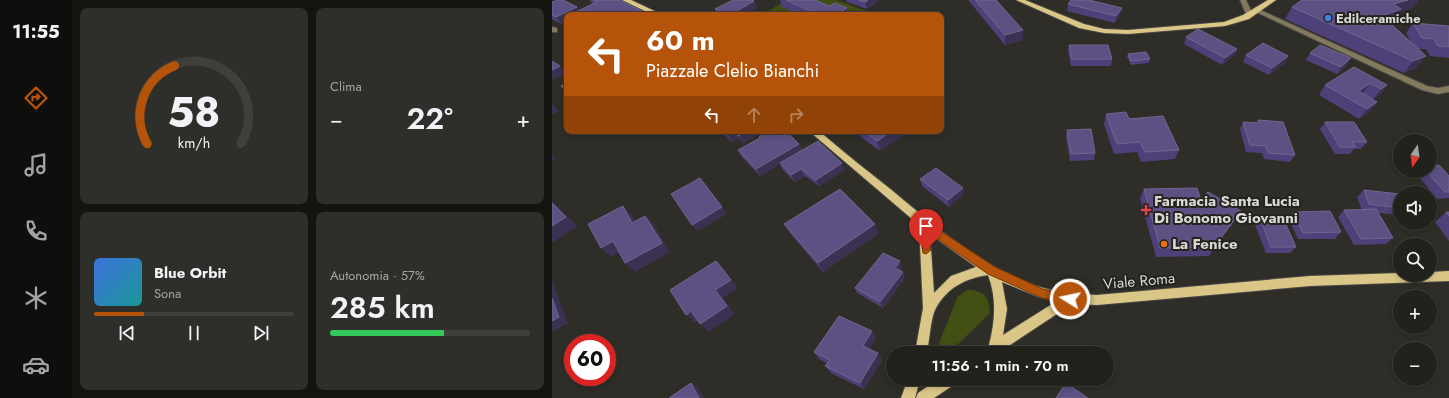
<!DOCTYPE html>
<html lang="it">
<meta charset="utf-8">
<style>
body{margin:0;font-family:Jost,sans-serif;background:#2e2f2a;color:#f1f3f6;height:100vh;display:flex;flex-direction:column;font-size:15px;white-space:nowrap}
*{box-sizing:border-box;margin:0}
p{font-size:13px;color:#a2a4a4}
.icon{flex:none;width:22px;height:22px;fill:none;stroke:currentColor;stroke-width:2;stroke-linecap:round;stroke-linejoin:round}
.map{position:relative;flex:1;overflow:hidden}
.side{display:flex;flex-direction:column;gap:8px;padding:8px;background:#131310;width:480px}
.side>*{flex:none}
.guide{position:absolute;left:12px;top:12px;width:380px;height:122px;border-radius:8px;box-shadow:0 2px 6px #0003,0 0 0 1px #3f3f3b;background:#b45309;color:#fff;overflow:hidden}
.needle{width:26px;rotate:193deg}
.fabs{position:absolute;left:841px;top:134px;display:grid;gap:8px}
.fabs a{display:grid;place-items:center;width:44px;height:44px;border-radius:50%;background:#22221d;box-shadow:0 2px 6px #0003,0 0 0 1px #3f3f3b;font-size:20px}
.speed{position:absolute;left:12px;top:334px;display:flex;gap:8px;font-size:20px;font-weight:700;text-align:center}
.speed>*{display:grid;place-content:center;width:52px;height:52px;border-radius:50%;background:#22221d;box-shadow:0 2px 6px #0003,0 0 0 1px #3f3f3b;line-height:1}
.speed .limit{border:6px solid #d22;background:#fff;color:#111}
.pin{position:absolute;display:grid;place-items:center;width:34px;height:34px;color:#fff;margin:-41px -17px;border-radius:50% 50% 50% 0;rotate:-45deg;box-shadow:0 0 4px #0007}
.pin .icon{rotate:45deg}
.me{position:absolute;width:44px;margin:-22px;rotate:280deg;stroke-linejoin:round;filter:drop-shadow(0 0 3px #0008)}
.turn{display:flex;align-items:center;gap:14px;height:84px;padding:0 16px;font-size:18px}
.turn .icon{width:52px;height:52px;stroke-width:2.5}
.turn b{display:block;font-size:28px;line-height:34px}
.lanes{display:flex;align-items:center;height:38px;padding:0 16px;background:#0003;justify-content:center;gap:20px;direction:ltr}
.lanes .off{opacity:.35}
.big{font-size:30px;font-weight:600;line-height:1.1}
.side .tile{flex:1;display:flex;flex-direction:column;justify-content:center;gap:6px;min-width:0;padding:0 14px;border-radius:8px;background:#2e2f2a}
.side .dial{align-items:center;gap:0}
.dial svg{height:104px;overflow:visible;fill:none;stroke:#3f3f3b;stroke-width:7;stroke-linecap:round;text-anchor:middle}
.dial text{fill:#f1f3f6;stroke:none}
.song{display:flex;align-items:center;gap:12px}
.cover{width:48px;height:48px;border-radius:6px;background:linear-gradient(135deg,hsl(220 70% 55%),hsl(180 70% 35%))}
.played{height:4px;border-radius:2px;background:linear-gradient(90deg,#b45309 25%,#3f3f3b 25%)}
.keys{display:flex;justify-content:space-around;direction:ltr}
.heat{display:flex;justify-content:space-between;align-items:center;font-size:22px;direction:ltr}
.charge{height:6px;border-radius:3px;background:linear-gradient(90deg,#34c759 57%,#3f3f3b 0)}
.side .tiles{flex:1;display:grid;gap:8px;grid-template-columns:repeat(2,1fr)}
.trip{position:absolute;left:334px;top:346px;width:228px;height:40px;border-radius:20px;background:#22221d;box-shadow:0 2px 6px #0003,0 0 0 1px #3f3f3b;font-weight:600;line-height:40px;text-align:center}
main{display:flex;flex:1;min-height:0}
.dock{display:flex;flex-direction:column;width:72px;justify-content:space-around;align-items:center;background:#0e0e0c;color:#a2a4a4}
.dock .icon{width:28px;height:28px}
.dock .on{color:#b45309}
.dock b{font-size:18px;color:#f1f3f6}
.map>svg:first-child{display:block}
</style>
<main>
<nav class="dock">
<b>11:55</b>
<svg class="icon on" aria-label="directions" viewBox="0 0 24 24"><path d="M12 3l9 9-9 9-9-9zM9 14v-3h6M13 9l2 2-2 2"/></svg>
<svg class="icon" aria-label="music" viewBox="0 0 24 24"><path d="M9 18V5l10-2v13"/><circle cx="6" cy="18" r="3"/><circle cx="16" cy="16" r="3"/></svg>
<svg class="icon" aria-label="phone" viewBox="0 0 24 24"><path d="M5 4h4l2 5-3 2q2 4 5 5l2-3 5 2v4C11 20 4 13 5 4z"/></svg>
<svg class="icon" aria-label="climate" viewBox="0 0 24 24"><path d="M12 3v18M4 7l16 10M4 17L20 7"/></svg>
<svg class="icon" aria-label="car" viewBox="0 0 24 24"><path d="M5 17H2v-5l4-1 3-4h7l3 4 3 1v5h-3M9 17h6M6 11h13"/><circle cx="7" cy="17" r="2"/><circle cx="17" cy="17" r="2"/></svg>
</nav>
<section class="side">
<div class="tiles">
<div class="tile dial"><svg viewBox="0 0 100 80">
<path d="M14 69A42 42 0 1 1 86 69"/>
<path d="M14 69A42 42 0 0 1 35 9" stroke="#b45309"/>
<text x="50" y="56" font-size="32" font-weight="700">58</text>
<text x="50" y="72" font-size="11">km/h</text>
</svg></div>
<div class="tile"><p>Clima</p>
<div class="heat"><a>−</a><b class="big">22°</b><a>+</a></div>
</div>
<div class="tile">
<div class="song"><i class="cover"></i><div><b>Blue Orbit</b><p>Sona</p></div></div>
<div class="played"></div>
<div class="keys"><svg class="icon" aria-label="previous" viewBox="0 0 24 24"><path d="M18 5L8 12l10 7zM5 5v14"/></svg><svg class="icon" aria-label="pause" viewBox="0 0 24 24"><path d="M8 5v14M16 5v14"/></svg><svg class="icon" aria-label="next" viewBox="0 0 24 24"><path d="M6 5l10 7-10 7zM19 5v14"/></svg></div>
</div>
<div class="tile"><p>Autonomia · 57%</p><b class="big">285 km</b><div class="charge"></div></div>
</div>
</section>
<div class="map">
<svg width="897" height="398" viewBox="0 0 897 398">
<rect width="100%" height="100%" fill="#2e2d27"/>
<g fill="#424f13">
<path d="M236 0H284L326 15H208Z"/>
<path d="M416 290C433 291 437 297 438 313L397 353H383L406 296Z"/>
</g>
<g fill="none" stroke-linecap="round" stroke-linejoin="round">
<g stroke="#494843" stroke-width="2">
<g id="minor">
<path d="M688 0H694L701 15 699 16H695Z"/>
<path d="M704 8 875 86 886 88 897 86V92L886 94 870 90 702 11 701 10Z"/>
<path d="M0 27 5 28V32H0Z"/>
</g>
</g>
<g stroke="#494843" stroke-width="2">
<g id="major">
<path d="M70 0H79L111 15H101Z"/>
<path d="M464 0H473L532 24 552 29 576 30 672 22 691 15 716 0H724L697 19 673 26 576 34 552 33 527 28Z"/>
<path d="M257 131H267C291 152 317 172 342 192 386 229 430 267 485 286 505 293 525 294 545 295L758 276 848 273V275H878V272L897 271V281L758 286 545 305 520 304 446 353H429L431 349 437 345C443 321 445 299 436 275 414 278 394 288 383 310 379 318 377 343 375 353H363L371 308 367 225ZM378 234 424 267 399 276 382 293ZM450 282 487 297 505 301 451 335 455 309Z"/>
<path d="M356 379H368L363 398H349Z"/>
<path d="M387 379H404L403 384 382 398H364L366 393Z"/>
</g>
</g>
<use href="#minor" fill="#83795c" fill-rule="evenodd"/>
<use href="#major" fill="#dac687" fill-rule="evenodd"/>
</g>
<g fill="#4e4078">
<path d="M38 0H67L98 15H15L9 24 0 19V2L25 7 27 10 40 4Z"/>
<path d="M228 0H263L277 6 295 8 297 15H249L230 7Z"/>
<path d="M294 0H327L315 9 295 2Z"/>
<path d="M416 0H444L471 40 453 45Z"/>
<path d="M750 0H867L861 8 847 12 841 21 837 22 859 42 854 33 861 23 897 26V58L878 56 874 49H866L864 68 852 73 733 19 740 7Z"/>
<path d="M202 1 205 8 194 15H166L163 9Z"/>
<path d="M516 4 570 8 568 15 563 23 515 11Z"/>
<path d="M634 37 685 49 682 56 670 65 632 44Z"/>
<path d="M517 45 560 59 559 66H519L516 52Z"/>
<path d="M758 53 794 66 785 74 754 60Z"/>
<path d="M576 54 598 59 597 63 579 65 575 57Z"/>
<path d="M694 55 736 56 733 63 717 75 691 62Z"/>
<path d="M802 67 835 85 828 95 821 99 825 102 818 111 807 119 767 95 773 85Z"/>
<path d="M554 114 577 119 627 150 623 159 589 162 585 152 562 154 552 124Z"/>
<path d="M706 120 743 155 738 162 712 159 710 153 694 152 688 129 691 122 705 123Z"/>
<path d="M773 122 815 142 809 149H802L798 154H783L768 129Z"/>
<path d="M515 130 543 153 542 160 518 161 514 137Z"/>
<path d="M171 131H212L191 143 186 138 180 142 173 135Z"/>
<path d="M301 131H357L328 151Z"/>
<path d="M231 136 247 144 250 150 293 170 267 186 253 176 243 182 231 170 228 164 208 176 190 157 186 150 208 138 207 137Z"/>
<path d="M866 171H878L897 176V198L885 199 864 173Z"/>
<path d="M368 179 412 194 397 207 370 186Z"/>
<path d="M592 189 649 200 683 220 657 256 604 257 588 198Z"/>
<path d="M812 190 848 194V215L826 213 841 238 834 244 802 245 786 217 792 210H810L805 197Z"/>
<path d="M741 212 789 232 783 239H746L736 218Z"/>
<path d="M894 212H897V241L883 222Z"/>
<path d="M708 218 744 247 738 253H714L703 225Z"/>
<path d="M232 224 327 233 271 272 238 233Z"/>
<path d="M350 267 348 270 353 278 331 308 305 293 303 288Z"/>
<path d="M324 338 317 349 330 360 312 389 279 373 273 366 275 363 267 359 262 352Z"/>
</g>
<g fill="#3b3253">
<path d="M316 0H327L315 9 313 2Z"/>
<path d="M856 0H867L861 8 847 12 841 21 819 29 827 17 841 4Z"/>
<path d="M202 1 205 8 194 15H178Z"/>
<path d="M25 7 30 14 39 10 43 15H26L22 13 23 15H15V22L9 24 4 17Z"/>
<path d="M295 8 297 15H284Z"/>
<path d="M570 8 568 15 563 23 564 16Z"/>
<path d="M58 12 60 15H51Z"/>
<path d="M471 30V40L453 45V35Z"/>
<path d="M685 49 682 56 670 65 673 58Z"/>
<path d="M736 56 733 63 717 75 720 68Z"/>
<path d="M874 56 864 68 852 73 861 61Z"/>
<path d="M799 58 794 66 785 74 789 67Z"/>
<path d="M8 66 14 73 0 80V70Z"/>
<path d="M818 83 811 93 799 101 807 91Z"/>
<path d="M835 85 828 95 821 99 829 89Z"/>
<path d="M825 102 818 111 807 119 815 109Z"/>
<path d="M0 104 7 111 0 115Z"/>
<path d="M182 131 186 138 180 142 176 135Z"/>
<path d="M196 131H212L191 143 186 136Z"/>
<path d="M340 131H357L328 151 325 141Z"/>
<path d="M247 144 250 151 208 176 204 169Z"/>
<path d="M0 155 4 158 0 161Z"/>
<path d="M290 163 293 170 267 186 264 180Z"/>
<path d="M249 169 253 176 243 182 239 175Z"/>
<path d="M411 188 412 194 397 207 396 200Z"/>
<path d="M0 201 25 226 0 243Z"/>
<path d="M71 206 80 216 89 232 80 223Z"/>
<path d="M170 207 175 214 146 231 140 225Z"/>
<path d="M689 211 683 220 657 256 662 247Z"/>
<path d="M93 216 102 225 118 252 83 272 73 263Z"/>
<path d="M323 224 327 233 271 272 266 263Z"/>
<path d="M61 241 71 250 59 257 49 248Z"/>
<path d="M164 261 172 269 186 288 171 298 183 314 157 332 148 324 163 290Z"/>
<path d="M348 261 350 267 345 274 343 268Z"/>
<path d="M351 272 353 278 331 308 328 302Z"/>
<path d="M0 280 16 323 0 332Z"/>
<path d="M139 311 148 319 143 323 134 315Z"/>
<path d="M320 331 324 338 315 353 311 346Z"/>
<path d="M326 353 330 360 312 389 308 383Z"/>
<path d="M139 383 146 387 152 398H147Z"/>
</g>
<g fill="#5c5182" stroke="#70668f">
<path d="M6 0H11L25 7 4 17 0 15V2Z"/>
<path d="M41 0H67L98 15H64L58 12 51 15H48L39 10 29 15H26L22 13 45 2Z"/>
<path d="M181 0H199L202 1 178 15H176L163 9Z"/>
<path d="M234 0H263L277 6 283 3 295 8 284 15H267Z"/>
<path d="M307 0H316L313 2Z"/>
<path d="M423 0H444L471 30 453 35Z"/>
<path d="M519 0H537L570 8 564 16 516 4Z"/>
<path d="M750 0H856L841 4 849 9 827 17 837 22 874 56 861 61 740 7Z"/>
<path d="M861 23 897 26V47L886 46 882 39 870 38Z"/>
<path d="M646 29 685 49 673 58 634 37Z"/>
<path d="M711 43 736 56 720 68 694 55Z"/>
<path d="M517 45H556L560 59H520Z"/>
<path d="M768 45 799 58 789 67 758 53Z"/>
<path d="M594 52 598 59 579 61 576 54Z"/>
<path d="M0 61 8 66 0 70Z"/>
<path d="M802 67 835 85 829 89 818 83 807 91 825 102 815 109 773 85Z"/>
<path d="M15 83V92L9 86Z"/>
<path d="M574 112 577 119 611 116 627 150 593 152 588 142 565 144 554 114Z"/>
<path d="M706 120 731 122 743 155 716 153 714 146 698 145 691 122 707 123Z"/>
<path d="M773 122H802L815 142H800L804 147H788Z"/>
<path d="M539 129 543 153 519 154 515 130Z"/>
<path d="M172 131H196L186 136 182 131 176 135Z"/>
<path d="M217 131H226L231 136 236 133 247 144 204 169 186 150 208 138 207 137Z"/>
<path d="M312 131H340L325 141Z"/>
<path d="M266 141 290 163 264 180 249 169 239 175 228 163Z"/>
<path d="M887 165 897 176V192H893L874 171H878V166Z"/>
<path d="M384 168 411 188 396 200 368 179Z"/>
<path d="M148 178 170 207 140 225 119 194Z"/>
<path d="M645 188 649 200 656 192 689 211 662 247 608 248 592 189Z"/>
<path d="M288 189 323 224 266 263 232 224Z"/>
<path d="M812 190 848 194V208L817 204Z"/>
<path d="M0 203 14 217 0 226Z"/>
<path d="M71 206 80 223 93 216 110 243 73 263 61 241 49 248 36 224Z"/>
<path d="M824 209 841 238 809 239 792 210Z"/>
<path d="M778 211 789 232 751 233 741 212Z"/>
<path d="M894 212H897V216Z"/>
<path d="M708 218H731L744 247H719Z"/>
<path d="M331 253 348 261 343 268 351 272 328 302 303 288Z"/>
<path d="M164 261 179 280 163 290 175 306 148 324 139 311 134 315 118 290Z"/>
<path d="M0 298 7 317 0 321Z"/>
<path d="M287 316 320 331 311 346 326 353 308 383 273 366 278 360 262 352Z"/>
<path d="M139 383 147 398H117Z"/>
<path d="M514 383 536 398H504Z"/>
</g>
<path fill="#b45309" stroke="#753606" d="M372 220 443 267 491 289 522 296 523 299 522 303 518 304 490 298 436 274 377 233 379 250 374 254 371 253 367 224Z"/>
<circle fill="#3f7fe0" stroke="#24231d" stroke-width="1.5" cx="776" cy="18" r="4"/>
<path fill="#e0444e" stroke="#24231d" stroke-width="1.5" d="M592 204h4v4h4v4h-4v4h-4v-4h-4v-4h4z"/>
<circle fill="#e8710a" stroke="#24231d" stroke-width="1.5" cx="612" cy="244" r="4"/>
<g text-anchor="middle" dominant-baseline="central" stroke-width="4" stroke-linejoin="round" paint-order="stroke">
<g font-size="13" font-weight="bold" fill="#d9d8d4" stroke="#24231d" text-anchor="start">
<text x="784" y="18">Edilceramiche</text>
</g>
<g font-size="15" font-weight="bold" fill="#d9d8d4" stroke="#24231d" text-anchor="start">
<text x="602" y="201">Farmacia Santa Lucia<tspan x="602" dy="17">Di Bonomo Giovanni</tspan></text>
<text x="620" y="244">La Fenice</text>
</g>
<g font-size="15" fill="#d9d8d4" stroke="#24231d">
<text transform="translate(587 281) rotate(-5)">Viale Roma</text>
</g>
</g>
</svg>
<div class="fabs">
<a><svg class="needle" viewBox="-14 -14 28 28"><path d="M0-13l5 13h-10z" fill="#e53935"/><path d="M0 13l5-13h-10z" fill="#a2a4a4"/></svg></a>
<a><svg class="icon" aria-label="sound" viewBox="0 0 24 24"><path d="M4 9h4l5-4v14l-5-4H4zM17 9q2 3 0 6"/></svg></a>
<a><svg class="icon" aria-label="search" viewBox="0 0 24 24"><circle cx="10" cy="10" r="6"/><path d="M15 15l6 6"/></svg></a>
<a>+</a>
<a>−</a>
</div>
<div class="speed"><div class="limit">60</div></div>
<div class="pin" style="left:374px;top:250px;background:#d93025"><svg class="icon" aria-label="arrive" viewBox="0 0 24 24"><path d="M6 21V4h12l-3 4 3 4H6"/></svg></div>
<svg class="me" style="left:518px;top:299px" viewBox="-20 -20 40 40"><circle r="17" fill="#b45309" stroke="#fff" stroke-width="3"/><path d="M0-11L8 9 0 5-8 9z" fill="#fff"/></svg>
<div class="trip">11:56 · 1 min · 70 m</div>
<div class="guide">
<div class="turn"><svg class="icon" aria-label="left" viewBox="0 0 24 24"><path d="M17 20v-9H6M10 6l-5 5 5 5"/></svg><div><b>60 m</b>Piazzale Clelio Bianchi</div></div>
<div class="lanes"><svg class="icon" aria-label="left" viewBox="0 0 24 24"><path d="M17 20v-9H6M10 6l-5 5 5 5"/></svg><svg class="icon off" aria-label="ahead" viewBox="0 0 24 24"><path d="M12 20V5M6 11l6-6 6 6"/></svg><svg class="icon off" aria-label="right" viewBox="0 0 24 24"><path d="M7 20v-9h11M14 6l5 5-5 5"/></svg></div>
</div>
</div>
</main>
